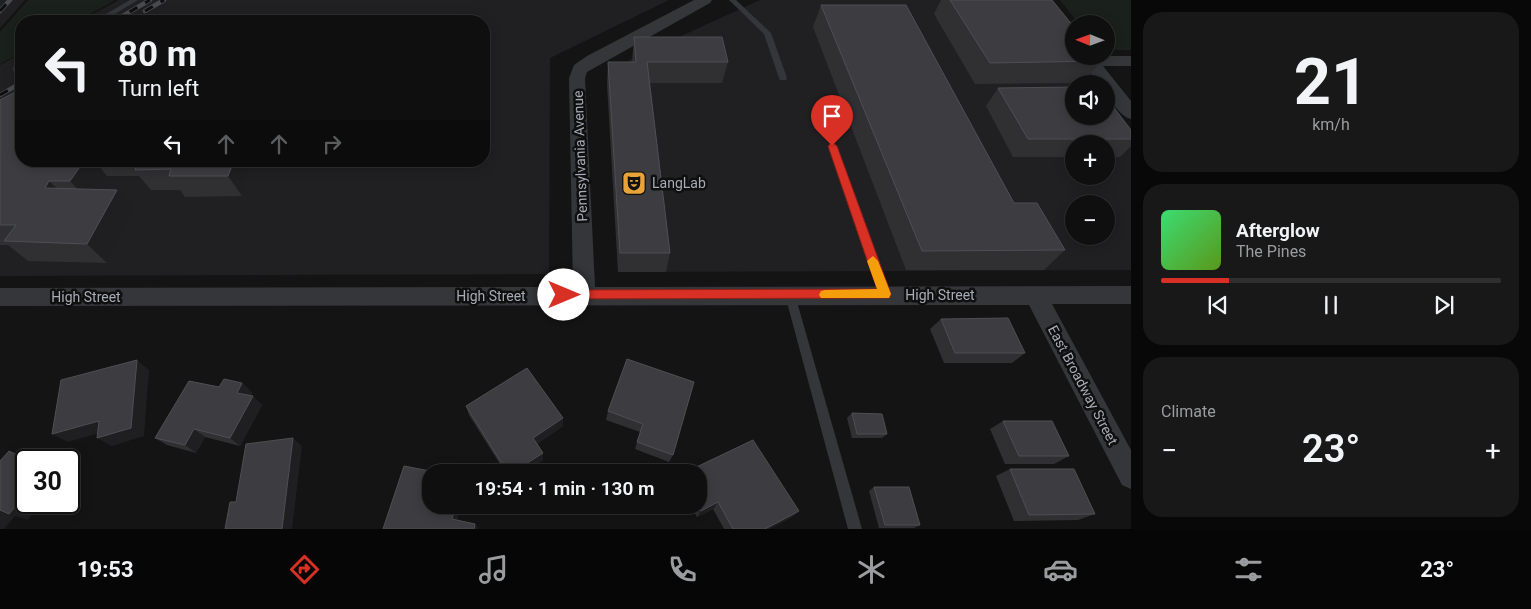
<!DOCTYPE html>
<meta charset="utf-8">
<style>
body{margin:0;font-family:Roboto,sans-serif;background:#181819;color:#f1f3f6;height:100vh;display:flex;flex-direction:column;font-size:19px;white-space:nowrap}
*{box-sizing:border-box;margin:0}
p{font-size:16px;color:#9b9c9f}
.icon{flex:none;width:28px;height:28px;fill:none;stroke:currentColor;stroke-width:2;stroke-linecap:round;stroke-linejoin:round}
.map{position:relative;flex:1;overflow:hidden}
.sheet{display:flex;flex-direction:column;gap:12px;padding:12px;background:#080809;width:400px}
.sheet>*{flex:none}
.banner{position:absolute;left:15px;top:15px;width:475px;height:152px;border-radius:20px;box-shadow:0 2px 12px #0003,0 0 0 1px #2f2f30;background:#0f0f10;color:#f1f3f6;overflow:hidden}
.needle{width:32px;rotate:271deg}
.fabs{position:absolute;left:1065px;top:15px;display:grid;gap:10px}
.fabs a{display:grid;place-items:center;width:50px;height:50px;border-radius:50%;background:#0f0f10;box-shadow:0 2px 12px #0003,0 0 0 1px #2f2f30;font-size:25px}
.speed{position:absolute;left:15px;top:449px;display:flex;gap:10px;font-size:25px;font-weight:700;text-align:center}
.speed>*{display:grid;place-content:center;width:65px;height:65px;border-radius:50%;background:#0f0f10;box-shadow:0 2px 12px #0003,0 0 0 1px #2f2f30;line-height:1}
.speed .limit{border:2px solid #111;border-radius:8px;background:#fff;color:#111}
.pin{position:absolute;display:grid;place-items:center;width:42px;height:42px;color:#fff;margin:-51px -21px;border-radius:50% 50% 50% 0;rotate:-45deg;box-shadow:0 0 5px #0007}
.pin .icon{rotate:45deg}
.me{position:absolute;width:55px;margin:-28px;rotate:90deg;stroke-linejoin:round;filter:drop-shadow(0 0 4px #0008)}
.turn{display:flex;align-items:center;gap:18px;height:105px;padding:0 20px;font-size:22px}
.turn .icon{width:65px;height:65px;stroke-width:2.5}
.turn b{display:block;font-size:35px;line-height:42px}
.lanes{display:flex;align-items:center;height:48px;padding:0 20px;background:#0003;justify-content:center;gap:25px;direction:ltr}
.lanes .off{opacity:.35}
.big{font-size:38px;font-weight:600;line-height:1.1}
.sheet .card{flex:1;display:flex;flex-direction:column;justify-content:center;gap:8px;min-width:0;padding:0 18px;border-radius:20px;background:#181819}
.sheet .dial{align-items:center;gap:0}
.dial b{font-size:65px;line-height:1}
.song{display:flex;align-items:center;gap:15px}
.cover{width:60px;height:60px;border-radius:8px;background:linear-gradient(135deg,hsl(140 70% 55%),hsl(90 70% 35%))}
.played{height:5px;border-radius:2px;background:linear-gradient(90deg,#d93025 20%,#2f2f30 20%)}
.keys{display:flex;justify-content:space-around;direction:ltr}
.heat{display:flex;justify-content:space-between;align-items:center;font-size:28px;direction:ltr}
.trip{position:absolute;left:422px;top:464px;width:285px;height:50px;border-radius:20px;background:#0f0f10;box-shadow:0 2px 12px #0003,0 0 0 1px #2f2f30;font-weight:600;line-height:50px;text-align:center}
.tab-bar{display:flex;height:80px;justify-content:space-around;align-items:center;background:#060606;color:#9b9c9f}
.tab-bar .icon{width:35px;height:35px}
.tab-bar .current{color:#d93025}
.tab-bar b{font-size:22px;color:#f1f3f6}
main{display:flex;flex:1;min-height:0}
.map>svg:first-child{display:block}
</style>
<main>
<div class="map">
<svg width="1131" height="529" viewBox="0 0 1131 529">
<rect width="100%" height="100%" fill="#141415"/>
<g fill="#202022" fill-rule="evenodd">
<path d="M0 0H25L0 28Z"/>
<path d="M119 0H669L550 58 549 274 0 276V65L21 54V161H484V21H80Z"/>
<path d="M760 0H1020L1084 84H1074V116H1106V114L1131 147V270L618 272 616 70 631 59ZM1074 144H1106V176H1074ZM1074 204H1106V236H1074Z"/>
</g>
<g fill="#1a201b">
<path d="M28 0H115L78 21H21V53L0 64V32Z"/>
<path d="M1060 0H1131V50H1106V24H1079Z"/>
</g>
<g fill="none" stroke-linecap="round" stroke-linejoin="round">
<g fill="#35363a" fill-rule="evenodd">
<path d="M130 0H138L103 21H94Z"/>
<path d="M729 0H736L771 33 787 78 786 80H780L779 78 764 34Z"/>
<path d="M18 64H21V69L13 71V67Z"/>
<path d="M832 143 836 146 890 294 889 297 885 298 881 297 880 294 828 146Z"/>
<path d="M790 291 794 292 795 295 862 529H848L785 295 786 292Z"/>
</g>
<g fill="#35363a" fill-rule="evenodd">
<path d="M694 0H712L710 3 587 72 585 78 595 287 1131 286V304H1052L1131 450V489L1122 485 1029 305 0 306V288L573 287 569 78 574 65 587 56Z"/>
<path d="M1078 56H1131V66H1103L1131 101V119C1119 116 1106 96 1106 84H1099Z"/>
</g>
<g stroke="#484a4f" stroke-width="4.5">
<g id="rail">
<path d="M0 11 10 0"/>
<path d="M145 11 164 0"/>
<path d="M114 21 150 0"/>
<path d="M0 95 21 83"/>
</g>
</g>
<use href="#rail" stroke="#0f0f10" stroke-width="3" stroke-dasharray="9" stroke-linecap="butt"/>
</g>
<g fill="#303033">
<path d="M941 0H1052L1101 61 1083 83 975 84 934 14Z"/>
<path d="M821 5 1014 203 1065 250 1044 270H906L813 27Z"/>
<path d="M634 37 728 62 722 83H650L670 253 666 272H618L607 84 608 62H632Z"/>
<path d="M998 88 1131 130V146L1120 157H1106V144H1074V157H1013L986 106Z"/>
<path d="M0 100 21 161H254L242 196 185 197 180 190H151L139 176H107L98 189 135 210 107 263 28 261 8 245H0Z"/>
<path d="M941 319 1025 353 1012 363H944L930 329Z"/>
<path d="M627 359 673 455 669 462 635 449 640 432 606 420 608 411Z"/>
<path d="M242 383 252 393 250 396 262 405 240 446 205 437 196 453 167 445 155 438 219 387Z"/>
<path d="M466 406 563 426 537 444 543 453V460L525 472H505L469 415Z"/>
<path d="M852 413 887 434 882 438H852L847 418Z"/>
<path d="M1003 421 1069 456 1054 464H1005L990 429Z"/>
<path d="M1010 469 1095 514 1078 520 1014 521 996 476Z"/>
<path d="M699 472 799 511 792 517 769 529H724L713 509 697 517 690 505H699Z"/>
<path d="M874 487 920 525 914 528H879L869 491Z"/>
<path d="M431 505H471L468 514 459 512 457 520 475 524 478 529H383Z"/>
</g>
<g fill="#1f1f21">
<path d="M84 161H95L107 176 89 202 70 181Z"/>
<path d="M234 161H254L242 196 228 176Z"/>
<path d="M49 181 70 201 45 188Z"/>
<path d="M117 190 135 210 107 263 87 244Z"/>
<path d="M137 360 149 370 144 436 112 446 97 438Z"/>
<path d="M242 383 252 393 247 402 237 393Z"/>
<path d="M253 396 262 405 240 446 230 438Z"/>
<path d="M563 418V426L534 446 533 438Z"/>
<path d="M99 421 113 429 68 442 52 434Z"/>
<path d="M194 429 205 437 196 453 185 445Z"/>
<path d="M293 438 302 446 292 529H282Z"/>
<path d="M543 453V460L525 472H513Z"/>
<path d="M26 494V502H42L28 520 15 516 4 529H0V509Z"/>
<path d="M718 502 713 509 697 517 701 511Z"/>
<path d="M466 505H471L468 514 465 508Z"/>
<path d="M456 506 459 512 456 525 452 519Z"/>
<path d="M799 511 792 517 769 529H765Z"/>
<path d="M475 524 478 529H474Z"/>
</g>
<g fill="#3d3d41" stroke="#4d4f53">
<path d="M950 0H1052L1074 27V56H1097L1101 61 990 63Z"/>
<path d="M821 5H906L1014 203H1037L1065 250 922 251Z"/>
<path d="M634 37H722L728 62H647L670 253H620L608 62H636Z"/>
<path d="M1074 87V116H1106V97L1131 130V139H1028L998 88Z"/>
<path d="M21 89V161H84L70 181H49L45 188 117 190 87 244 4 241 16 225H0V100Z"/>
<path d="M138 161H234L228 176H169L171 169 135 170Z"/>
<path d="M1008 318 1025 353H955L941 319Z"/>
<path d="M627 359 694 382 673 455 637 442 643 424 608 411Z"/>
<path d="M137 360 131 428 97 438 99 421 52 434 61 380Z"/>
<path d="M527 368 563 418 533 438 543 453 513 472H507L466 406Z"/>
<path d="M224 379 242 383 237 393 253 396 230 438 194 429 185 445 155 438 189 381 219 387Z"/>
<path d="M852 413 882 414 887 434H857Z"/>
<path d="M1003 421H1052L1069 456H1019Z"/>
<path d="M293 438 282 529H225L230 502H236L246 444Z"/>
<path d="M753 440 799 511 765 529H733L718 502 701 511 698 505H699V472H686Z"/>
<path d="M9 451 28 460H26V494L9 514 0 510V461Z"/>
<path d="M404 466 435 472H431V505H466L465 508 456 506 452 519 475 524 474 529H383Z"/>
<path d="M1010 469H1074L1095 514 1029 515Z"/>
<path d="M874 487H909L920 525H885Z"/>
</g>
<path fill="#d93025" stroke="#8d1f18" d="M832 142 837 146 891 294 889 298 560 299 558 295 560 292 564 290 877 289 828 146Z"/>
<path fill="#f59e0b" d="M873 256 878 261 891 294 889 298H821L819 295 821 291 825 290 877 289 867 261Z"/>
<defs>
<g id="theatre-square" transform="scale(1.25)"><rect x="-9" y="-9" width="18" height="18" rx="4" fill="#e8a339" stroke="#0f0f10"/><path d="M-5-5.5Q0-4 5-5.5V0Q5 5 0 6Q-5 5-5 0ZM-3.3-2.5H-1v1.5H-3.3ZM1-2.5H3.3v1.5H1ZM-2.8 1Q0 5.5 2.8 1Z" fill="#111"/></g>
</defs>
<g fill-rule="evenodd">
<use href="#theatre-square" x="634" y="183"/>
</g>
<g text-anchor="middle" dominant-baseline="central" stroke-width="5" stroke-linejoin="round" paint-order="stroke">
<g font-size="14" fill="#a6abb5" stroke="#0f0f10">
<text transform="translate(580 156) rotate(-92)">Pennsylvania Avenue</text>
<text x="940" y="295">High Street</text>
<text x="491" y="296">High Street</text>
<text x="86" y="297">High Street</text>
<text transform="translate(1083 385) rotate(62)">East Broadway Street</text>
</g>
<g font-size="14" fill="#a6abb5" stroke="#0f0f10" text-anchor="start">
<text x="652" y="183">LangLab</text>
</g>
</g>
</svg>
<div class="fabs">
<a><svg class="needle" viewBox="-14 -14 28 28"><path d="M0-13l5 13h-10z" fill="#e53935"/><path d="M0 13l5-13h-10z" fill="#9b9c9f"/></svg></a>
<a><svg class="icon" aria-label="sound" viewBox="0 0 24 24"><path d="M4 9h4l5-4v14l-5-4H4zM17 9q2 3 0 6"/></svg></a>
<a>+</a>
<a>−</a>
</div>
<div class="speed"><div class="limit">30</div></div>
<div class="pin" style="left:832px;top:146px;background:#d93025"><svg class="icon" aria-label="arrive" viewBox="0 0 24 24"><path d="M6 21V4h12l-3 4 3 4H6"/></svg></div>
<svg class="me" style="left:564px;top:295px" viewBox="-20 -20 40 40"><circle r="19" fill="#fff"/><path d="M0-13L10 11 0 6-10 11z" fill="#d93025"/></svg>
<div class="trip">19:54 · 1 min · 130 m</div>
<div class="banner">
<div class="turn"><svg class="icon" aria-label="left" viewBox="0 0 24 24"><path d="M17 20v-9H6M10 6l-5 5 5 5"/></svg><div><b>80 m</b>Turn left</div></div>
<div class="lanes"><svg class="icon" aria-label="left" viewBox="0 0 24 24"><path d="M17 20v-9H6M10 6l-5 5 5 5"/></svg><svg class="icon off" aria-label="ahead" viewBox="0 0 24 24"><path d="M12 20V5M6 11l6-6 6 6"/></svg><svg class="icon off" aria-label="ahead" viewBox="0 0 24 24"><path d="M12 20V5M6 11l6-6 6 6"/></svg><svg class="icon off" aria-label="right" viewBox="0 0 24 24"><path d="M7 20v-9h11M14 6l5 5-5 5"/></svg></div>
</div>
</div>
<section class="sheet">
<div class="card dial"><b>21</b><p>km/h</p></div>
<div class="card">
<div class="song"><i class="cover"></i><div><b>Afterglow</b><p>The Pines</p></div></div>
<div class="played"></div>
<div class="keys"><svg class="icon" aria-label="previous" viewBox="0 0 24 24"><path d="M18 5L8 12l10 7zM5 5v14"/></svg><svg class="icon" aria-label="pause" viewBox="0 0 24 24"><path d="M8 5v14M16 5v14"/></svg><svg class="icon" aria-label="next" viewBox="0 0 24 24"><path d="M6 5l10 7-10 7zM19 5v14"/></svg></div>
</div>
<div class="card"><p>Climate</p>
<div class="heat"><a>−</a><b class="big">23°</b><a>+</a></div>
</div>
</section>
</main>
<nav class="tab-bar">
<b>19:53</b>
<svg class="icon current" aria-label="directions" viewBox="0 0 24 24"><path d="M12 3l9 9-9 9-9-9zM9 14v-3h6M13 9l2 2-2 2"/></svg>
<svg class="icon" aria-label="music" viewBox="0 0 24 24"><path d="M9 18V5l10-2v13"/><circle cx="6" cy="18" r="3"/><circle cx="16" cy="16" r="3"/></svg>
<svg class="icon" aria-label="phone" viewBox="0 0 24 24"><path d="M5 4h4l2 5-3 2q2 4 5 5l2-3 5 2v4C11 20 4 13 5 4z"/></svg>
<svg class="icon" aria-label="climate" viewBox="0 0 24 24"><path d="M12 3v18M4 7l16 10M4 17L20 7"/></svg>
<svg class="icon" aria-label="car" viewBox="0 0 24 24"><path d="M5 17H2v-5l4-1 3-4h7l3 4 3 1v5h-3M9 17h6M6 11h13"/><circle cx="7" cy="17" r="2"/><circle cx="17" cy="17" r="2"/></svg>
<svg class="icon" aria-label="filters" viewBox="0 0 24 24"><path d="M4 7h16M4 17h16"/><circle cx="9" cy="7" r="2"/><circle cx="15" cy="17" r="2"/></svg>
<b>23°</b>
</nav>
